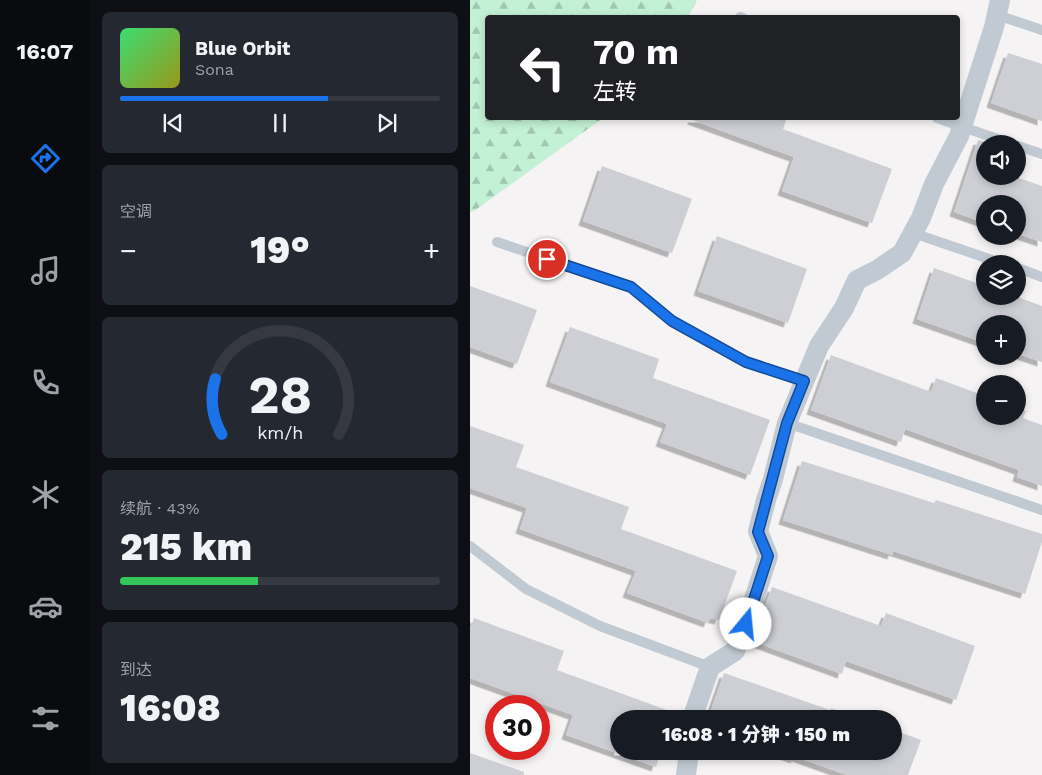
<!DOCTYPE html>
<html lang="zh">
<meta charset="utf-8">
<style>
body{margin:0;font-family:"Work Sans","Noto Sans SC",sans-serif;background:#242831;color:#f1f3f6;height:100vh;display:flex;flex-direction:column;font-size:19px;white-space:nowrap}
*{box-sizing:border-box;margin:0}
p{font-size:16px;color:#9ea1a6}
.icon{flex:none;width:28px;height:28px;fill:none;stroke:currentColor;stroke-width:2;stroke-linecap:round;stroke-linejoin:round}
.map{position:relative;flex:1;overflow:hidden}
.drawer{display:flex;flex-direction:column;gap:12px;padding:12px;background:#0d0f14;width:380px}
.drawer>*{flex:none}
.banner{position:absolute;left:15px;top:15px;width:475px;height:105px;border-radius:5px;box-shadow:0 2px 8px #0003;background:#202124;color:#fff;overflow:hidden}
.controls{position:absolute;left:506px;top:135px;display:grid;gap:10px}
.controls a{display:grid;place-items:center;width:50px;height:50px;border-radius:50%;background:#171b24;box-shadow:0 2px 8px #0003;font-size:25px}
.speed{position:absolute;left:15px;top:695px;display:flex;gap:10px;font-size:25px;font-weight:700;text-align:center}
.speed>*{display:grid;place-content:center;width:65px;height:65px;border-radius:50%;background:#171b24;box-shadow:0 2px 8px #0003;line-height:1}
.speed .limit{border:8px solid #d22;background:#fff;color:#111}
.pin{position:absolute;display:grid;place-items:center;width:42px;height:42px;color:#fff;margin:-21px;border:2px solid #fff;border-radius:50%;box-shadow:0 1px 5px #0007}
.me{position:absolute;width:55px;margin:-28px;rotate:17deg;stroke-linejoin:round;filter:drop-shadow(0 0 4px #0008)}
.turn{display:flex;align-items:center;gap:18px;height:105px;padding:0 25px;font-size:22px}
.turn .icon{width:65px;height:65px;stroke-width:2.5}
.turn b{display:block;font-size:35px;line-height:42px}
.big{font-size:38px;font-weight:800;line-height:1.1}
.drawer .card{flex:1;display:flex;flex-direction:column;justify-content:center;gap:8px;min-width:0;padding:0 18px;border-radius:8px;background:#242831}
.drawer .dial{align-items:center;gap:0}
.dial svg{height:130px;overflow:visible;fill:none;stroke:#363941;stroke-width:7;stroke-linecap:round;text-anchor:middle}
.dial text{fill:#f1f3f6;stroke:none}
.song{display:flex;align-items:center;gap:15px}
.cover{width:60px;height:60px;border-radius:8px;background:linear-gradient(135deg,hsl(140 70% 55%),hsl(60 70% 35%))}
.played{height:5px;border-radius:2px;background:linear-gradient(90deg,#1a73e8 65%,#363941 65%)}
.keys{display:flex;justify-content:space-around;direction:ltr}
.heat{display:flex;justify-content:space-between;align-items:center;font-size:28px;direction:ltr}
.charge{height:8px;border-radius:4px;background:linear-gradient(90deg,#34c759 43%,#363941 0)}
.trip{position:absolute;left:140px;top:710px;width:292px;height:50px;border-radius:25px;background:#171b24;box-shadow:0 2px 8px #0003;font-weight:800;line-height:50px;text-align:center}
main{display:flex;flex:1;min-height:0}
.dock{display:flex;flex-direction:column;width:90px;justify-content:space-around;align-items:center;background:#090b0e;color:#9ea1a6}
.dock .icon{width:35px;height:35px}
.dock .on{color:#1a73e8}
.dock b{font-size:22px;color:#f1f3f6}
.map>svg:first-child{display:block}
</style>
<main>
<nav class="dock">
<b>16:07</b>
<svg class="icon on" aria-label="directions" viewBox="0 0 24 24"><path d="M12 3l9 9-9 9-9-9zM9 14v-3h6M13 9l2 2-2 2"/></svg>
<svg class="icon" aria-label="music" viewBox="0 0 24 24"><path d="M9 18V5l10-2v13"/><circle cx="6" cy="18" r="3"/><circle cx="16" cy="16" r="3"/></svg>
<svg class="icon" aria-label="phone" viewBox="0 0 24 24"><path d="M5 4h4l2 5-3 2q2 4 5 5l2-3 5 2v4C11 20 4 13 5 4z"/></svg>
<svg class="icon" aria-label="climate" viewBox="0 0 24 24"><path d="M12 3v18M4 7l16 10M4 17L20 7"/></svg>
<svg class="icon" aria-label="car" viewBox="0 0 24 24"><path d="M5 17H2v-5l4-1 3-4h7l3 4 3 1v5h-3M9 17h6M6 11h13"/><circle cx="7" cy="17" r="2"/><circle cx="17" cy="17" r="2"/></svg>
<svg class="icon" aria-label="filters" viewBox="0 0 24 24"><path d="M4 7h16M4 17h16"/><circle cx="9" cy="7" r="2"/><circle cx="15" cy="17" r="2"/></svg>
</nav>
<section class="drawer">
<div class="card">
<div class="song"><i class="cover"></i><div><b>Blue Orbit</b><p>Sona</p></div></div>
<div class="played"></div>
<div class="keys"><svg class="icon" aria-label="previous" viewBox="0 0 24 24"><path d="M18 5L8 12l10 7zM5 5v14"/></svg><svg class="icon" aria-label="pause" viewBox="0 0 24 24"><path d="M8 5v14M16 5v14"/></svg><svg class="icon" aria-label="next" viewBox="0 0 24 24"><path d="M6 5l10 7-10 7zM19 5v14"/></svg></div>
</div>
<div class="card"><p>空调</p>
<div class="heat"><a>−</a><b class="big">19°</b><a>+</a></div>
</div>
<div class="card dial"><svg viewBox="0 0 100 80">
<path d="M14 69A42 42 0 1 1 86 69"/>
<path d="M14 69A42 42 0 0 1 10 35" stroke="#1a73e8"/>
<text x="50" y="56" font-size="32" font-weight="700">28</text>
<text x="50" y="72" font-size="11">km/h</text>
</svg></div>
<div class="card"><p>续航 · 43%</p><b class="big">215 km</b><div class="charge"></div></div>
<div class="card"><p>到达</p><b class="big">16:08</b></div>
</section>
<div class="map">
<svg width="572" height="775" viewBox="0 0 572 775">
<defs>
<pattern id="forest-firs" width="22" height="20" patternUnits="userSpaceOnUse" patternTransform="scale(1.25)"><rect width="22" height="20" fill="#c3f1d5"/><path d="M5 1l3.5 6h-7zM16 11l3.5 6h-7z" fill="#a0c6b0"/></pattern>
<filter id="shadow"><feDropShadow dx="-4.5" dy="4.5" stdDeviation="0" flood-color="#0004"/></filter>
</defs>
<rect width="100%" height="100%" fill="#f5f3f3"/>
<path fill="url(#forest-firs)" d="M0 0H227L218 17 18 18V118H133L4 211 0 212Z"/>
<g fill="#cdcfd5" filter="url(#shadow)">
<path d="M538 53 572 64V121L521 103Z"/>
<path d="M222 118H317L313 129 422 169 402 223 312 191 324 157 222 120Z"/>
<path d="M508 140 515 142V176H543L572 186V242L548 234V204H515V223L484 212Z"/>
<path d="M132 166 222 199 202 253 113 221Z"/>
<path d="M247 236 337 269 318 323 228 291Z"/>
<path d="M464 268 515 286V296H545L572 306V362L548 354V324H515V343L447 319Z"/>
<path d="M0 286 67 310 47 364 0 347Z"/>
<path d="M100 327 189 359 183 378 300 420 280 475 190 442 197 424 80 382Z"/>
<path d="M361 355 461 392 466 378 515 396V416H548V408L556 411 553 418 572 425V486L547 477 549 470 435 429 431 442 341 410Z"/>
<path d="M0 426 54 445 46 467 159 507 151 529 267 571 249 620 240 618 238 623 157 593 166 571 50 529 57 508 0 488Z"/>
<path d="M332 461 464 503 466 500 572 534V542L555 594 423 551 422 555 313 520Z"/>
<path d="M302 587 411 626 416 613 505 646 486 700 376 661 372 674 282 641Z"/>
<path d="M4 618 94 651 87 670 205 713 203 719H149V751H191L186 767 96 735 103 715 0 678V629Z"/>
<path d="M254 673 360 710 361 708 392 719H238Z"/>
<path d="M424 730 451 740 438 775H377L326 757 325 759 302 751H424Z"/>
<path d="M0 753 54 772V775H0Z"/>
</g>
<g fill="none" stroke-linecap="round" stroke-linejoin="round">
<g stroke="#c1cad2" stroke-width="10">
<path d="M527 15 572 30"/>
<path d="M270 17 273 18"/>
<path d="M467 118 542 144"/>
<path d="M548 146 572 154"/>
<path d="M443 233 534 264"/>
<path d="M27 242 161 287 202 321 276 362 334 381"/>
<path d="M548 268 572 277"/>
<path d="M317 423 572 510"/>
<path d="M0 546 56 589 130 626 240 667"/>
</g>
<g stroke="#c1cad2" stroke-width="20">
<path d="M222 719 240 667 265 651 276 624 298 556 288 531 296 500 303 479 317 423 349 346 374 308 387 280 407 270 432 253 451 218 464 184 489 136 524 27 530 0"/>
<path d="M216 775 219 751"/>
</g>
</g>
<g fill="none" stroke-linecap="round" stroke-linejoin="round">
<g stroke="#114b97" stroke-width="12">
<path id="route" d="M77 259 161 287 202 321 276 362 334 381 317 423 288 532 298 556 276 624"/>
</g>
<use href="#route" stroke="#1a73e8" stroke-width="9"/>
</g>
</svg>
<div class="controls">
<a><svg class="icon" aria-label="sound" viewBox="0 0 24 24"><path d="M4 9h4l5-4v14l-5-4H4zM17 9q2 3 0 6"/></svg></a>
<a><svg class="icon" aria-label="search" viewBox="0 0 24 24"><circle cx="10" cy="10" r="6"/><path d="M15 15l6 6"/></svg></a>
<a><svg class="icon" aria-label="layers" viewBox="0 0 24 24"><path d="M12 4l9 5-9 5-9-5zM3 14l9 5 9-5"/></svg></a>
<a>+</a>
<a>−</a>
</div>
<div class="speed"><div class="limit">30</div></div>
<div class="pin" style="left:77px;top:259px;background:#d93025"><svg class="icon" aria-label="arrive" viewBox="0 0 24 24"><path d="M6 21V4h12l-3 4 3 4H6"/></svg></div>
<svg class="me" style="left:276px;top:624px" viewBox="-20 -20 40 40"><circle r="19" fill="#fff"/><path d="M0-13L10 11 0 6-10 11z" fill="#1a73e8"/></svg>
<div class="trip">16:08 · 1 分钟 · 150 m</div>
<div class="banner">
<div class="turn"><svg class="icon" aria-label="left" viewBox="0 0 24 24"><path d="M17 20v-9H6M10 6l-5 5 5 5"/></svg><div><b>70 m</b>左转</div></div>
</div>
</div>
</main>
